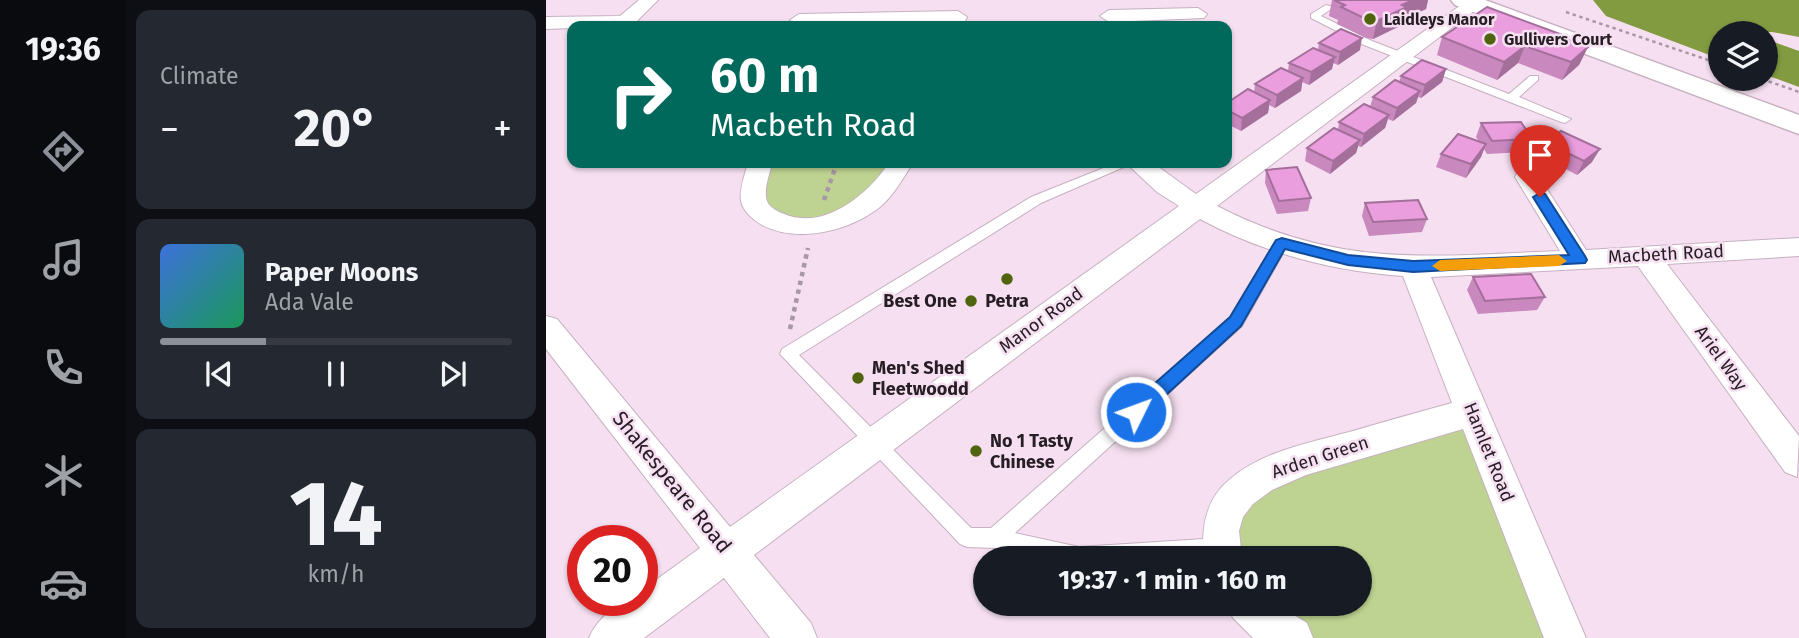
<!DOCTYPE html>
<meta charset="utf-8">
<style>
body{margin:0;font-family:"Fira Sans",sans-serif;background:#242831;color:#f1f3f6;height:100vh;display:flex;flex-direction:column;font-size:26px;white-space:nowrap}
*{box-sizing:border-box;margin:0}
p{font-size:23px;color:#9ea1a6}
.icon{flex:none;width:38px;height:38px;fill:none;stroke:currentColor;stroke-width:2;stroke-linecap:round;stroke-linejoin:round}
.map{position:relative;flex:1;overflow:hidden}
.side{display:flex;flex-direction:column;gap:10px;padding:10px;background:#0d0f14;width:420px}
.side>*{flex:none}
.banner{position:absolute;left:21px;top:21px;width:665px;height:147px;border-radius:14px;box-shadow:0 2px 5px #0004;background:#00695c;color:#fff;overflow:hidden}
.controls{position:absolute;left:1162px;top:21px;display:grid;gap:14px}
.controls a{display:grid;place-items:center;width:70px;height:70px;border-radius:50%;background:#171b24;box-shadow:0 2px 5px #0004;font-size:35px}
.speed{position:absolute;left:21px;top:525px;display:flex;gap:14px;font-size:35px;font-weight:700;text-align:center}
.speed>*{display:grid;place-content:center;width:91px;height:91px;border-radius:50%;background:#171b24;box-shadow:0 2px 5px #0004;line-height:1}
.speed .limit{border:10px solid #d22;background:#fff;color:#111}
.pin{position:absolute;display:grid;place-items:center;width:60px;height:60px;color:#fff;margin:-72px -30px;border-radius:50% 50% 50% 0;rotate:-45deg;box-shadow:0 0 7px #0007}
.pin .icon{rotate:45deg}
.me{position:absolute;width:77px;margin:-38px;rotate:48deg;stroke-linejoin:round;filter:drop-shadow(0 0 5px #0008)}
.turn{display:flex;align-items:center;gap:24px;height:147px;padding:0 28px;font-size:32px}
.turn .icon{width:91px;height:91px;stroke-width:2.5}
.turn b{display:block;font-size:49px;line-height:60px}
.big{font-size:52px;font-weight:700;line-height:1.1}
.side .tile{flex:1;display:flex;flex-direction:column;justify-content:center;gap:10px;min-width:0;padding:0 24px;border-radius:14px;background:#242831}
.side .dial{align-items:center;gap:0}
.dial b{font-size:91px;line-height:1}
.song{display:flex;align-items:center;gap:21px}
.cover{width:84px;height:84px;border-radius:10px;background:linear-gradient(135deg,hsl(220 70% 55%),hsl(150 70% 35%))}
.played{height:7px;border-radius:4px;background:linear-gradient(90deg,#8c9099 30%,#363941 30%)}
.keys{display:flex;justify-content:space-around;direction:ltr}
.heat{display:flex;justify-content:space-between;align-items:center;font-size:38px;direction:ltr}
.trip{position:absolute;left:427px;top:546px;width:399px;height:70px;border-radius:35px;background:#171b24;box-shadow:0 2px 5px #0004;font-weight:700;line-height:70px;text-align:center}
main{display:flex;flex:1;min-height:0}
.dock{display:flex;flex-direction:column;width:126px;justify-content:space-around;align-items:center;background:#090b0e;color:#9ea1a6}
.dock .icon{width:49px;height:49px}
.dock .selected{color:#8c9099}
.dock b{font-size:32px;color:#f1f3f6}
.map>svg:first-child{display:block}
</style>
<main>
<nav class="dock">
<b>19:36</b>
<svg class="icon selected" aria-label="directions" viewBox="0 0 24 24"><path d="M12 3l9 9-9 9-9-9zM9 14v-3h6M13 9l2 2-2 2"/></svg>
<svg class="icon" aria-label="music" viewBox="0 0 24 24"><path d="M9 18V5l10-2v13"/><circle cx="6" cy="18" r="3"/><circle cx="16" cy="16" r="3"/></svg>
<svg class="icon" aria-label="phone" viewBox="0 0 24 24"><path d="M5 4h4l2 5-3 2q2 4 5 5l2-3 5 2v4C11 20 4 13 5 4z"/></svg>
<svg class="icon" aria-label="climate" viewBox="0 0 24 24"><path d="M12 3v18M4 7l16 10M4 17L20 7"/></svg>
<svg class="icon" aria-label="car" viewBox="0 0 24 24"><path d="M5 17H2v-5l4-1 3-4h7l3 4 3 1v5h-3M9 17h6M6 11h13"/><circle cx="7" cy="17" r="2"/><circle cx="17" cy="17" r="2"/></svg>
</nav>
<section class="side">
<div class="tile"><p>Climate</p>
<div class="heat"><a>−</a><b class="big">20°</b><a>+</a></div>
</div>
<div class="tile">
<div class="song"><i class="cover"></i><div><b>Paper Moons</b><p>Ada Vale</p></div></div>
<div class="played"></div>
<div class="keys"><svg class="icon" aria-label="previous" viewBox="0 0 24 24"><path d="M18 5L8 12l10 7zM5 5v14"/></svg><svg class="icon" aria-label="pause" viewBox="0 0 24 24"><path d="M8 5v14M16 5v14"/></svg><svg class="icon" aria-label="next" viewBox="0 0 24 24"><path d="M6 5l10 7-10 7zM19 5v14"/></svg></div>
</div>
<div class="tile dial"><b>14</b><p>km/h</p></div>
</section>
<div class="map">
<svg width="1253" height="638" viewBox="0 0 1253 638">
<rect width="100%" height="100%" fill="#f5dff0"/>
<g fill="#bed391">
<path d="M214 163H355L348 174 307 212 240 224 209 190Z"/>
<path d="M927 414 1019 638H746L704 608 701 604H814V558H677L674 548 693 494Z"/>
</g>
<g fill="#829b41">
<path d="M1047 0H1253V37L1226 32 1174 33V59L1060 16Z"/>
<path d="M1220 36 1222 40 1253 51V87L1220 75Z"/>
</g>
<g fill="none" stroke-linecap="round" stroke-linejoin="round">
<g stroke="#c6b0c1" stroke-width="2">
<g id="lane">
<path d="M780 5 788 7 775 16 826 41 963 94 984 76H992V80L973 97 1025 119 1019 123 1015 122 818 45 765 18V14Z"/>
<path d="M570 163H587L495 203 253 355 425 528H445L684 318 731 240H741L743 243 696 326 469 533 533 547 674 538 681 541 684 548 681 555 668 558H495L449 548 421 547 414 544 234 354 236 349 485 197Z"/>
</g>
</g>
<g stroke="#c6b0c1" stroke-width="2">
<g id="street">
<path d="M93 0H112L86 26 0 29V17L74 16Z"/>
<path d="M922 0H934L937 4 671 206C793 269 883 256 1014 251L969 177 972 172 981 169 990 172 1040 250 1253 238V256L1121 264 1253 436 1251 477 1239 472 1092 266 885 277 1040 638H998L917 429 760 475 726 490 707 504 697 517 693 531 696 558H658C655 529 659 500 683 480 716 451 766 442 807 431 840 421 873 412 906 403L857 276C786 271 717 253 654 219L208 555 265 623 271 638H224L178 578 98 638H43C52 617 73 600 96 600V590L154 548 0 349V316L11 319 184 527 633 206 611 192 580 163H607L650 194Z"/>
<path d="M652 8 661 14 658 18 563 22 554 16 563 10Z"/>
<path d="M412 11 421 17 419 21 253 26 244 20 253 14Z"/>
<path d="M202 163H226C224 173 217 190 221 201 223 207 232 212 238 214 279 231 322 194 343 163H367C357 178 348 195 334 207 303 231 253 244 216 225 207 220 197 211 195 201 193 189 199 174 202 163Z"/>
<path d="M681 604H730L761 623 767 638H707L687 618Z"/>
</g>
</g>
<g stroke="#c6b0c1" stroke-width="3">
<path id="secondary" d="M905 0H939L1253 115V134L909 5Z"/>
</g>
<g stroke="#a897a4" stroke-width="2.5" stroke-dasharray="3.5 3.5" stroke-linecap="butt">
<path d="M1020 12 1174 64"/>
<path d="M1216 79 1253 92"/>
</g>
<g stroke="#a897a4" stroke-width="4.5" stroke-dasharray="4.5 4.5" stroke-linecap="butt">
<path d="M278 200 291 163"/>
<path d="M244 329 262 248"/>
</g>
<use href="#lane" fill="#fff" fill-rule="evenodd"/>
<use href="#street" fill="#fff" fill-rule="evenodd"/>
<use href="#secondary" fill="#fff" fill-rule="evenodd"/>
</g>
<g fill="#c988be">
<path d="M786 0H882L880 9 858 19 856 25 827 39 820 38 791 24 792 20 783 16Z"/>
<path d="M896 37 1021 39 1042 47 1033 65 1016 80 972 63 951 80 891 55Z"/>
<path d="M773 43 814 50 792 65 787 63 786 69 763 85 756 82 755 91 729 108 723 105 722 113 695 131 681 124V103L708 93 709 84 742 71 743 63 772 50Z"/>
<path d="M900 69 896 82 875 98 872 97 870 103 847 121 842 119 839 128 815 147 812 146 810 153 784 174 759 161 761 148 792 130 793 122 824 107 827 97 853 82 855 76Z"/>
<path d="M935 123 986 139 980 152 941 154 938 149 935 157 920 178 890 167 895 154 933 142 930 137Z"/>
<path d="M999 142 1046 162 1031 175 993 155Z"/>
<path d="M720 170 765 198 762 211 731 214 719 183Z"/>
<path d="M819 203 881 219 876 232 823 236 816 216Z"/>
<path d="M927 277 999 297 991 310 932 314 921 290Z"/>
</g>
<g fill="#a46f9b">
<path d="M867 0H882L880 9 858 19 856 25 827 39 831 21 856 5Z"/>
<path d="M816 38 814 50 792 65 794 52Z"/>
<path d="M979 46 972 63 951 80 958 62Z"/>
<path d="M1042 47 1033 65 1016 80 1025 62Z"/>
<path d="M789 57 786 69 763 85 765 72Z"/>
<path d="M900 69 896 82 875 98 879 85Z"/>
<path d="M757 78 755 91 729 108 731 95Z"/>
<path d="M874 91 870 103 847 121 851 108Z"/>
<path d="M724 100 722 113 695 131 696 118Z"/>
<path d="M843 115 839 128 815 147 818 134Z"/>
<path d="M814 140 810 153 784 174 787 161Z"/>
<path d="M940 144 935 157 920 178 925 164Z"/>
<path d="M1054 149 1046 162 1031 175 1038 161Z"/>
</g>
<g fill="#ea9edd" stroke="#a46f9b" stroke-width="2">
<path d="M788 0H867L856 5 861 7 831 21H824L795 7 799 5Z"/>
<path d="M941 7 1022 37 1020 39 1042 47 1025 62 979 46 958 62 896 37Z"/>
<path d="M795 29 816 38 794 52 773 43Z"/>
<path d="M767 48 789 57 765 72 743 63Z"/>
<path d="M876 60 900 69 879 85 855 76Z"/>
<path d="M735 68 757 78 731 95 709 84Z"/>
<path d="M849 80 874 91 851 108 827 97Z"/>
<path d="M702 89 724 100 696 118 681 110V103Z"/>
<path d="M818 104 843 115 818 134 793 122Z"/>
<path d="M975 122 986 139 946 141 935 123Z"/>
<path d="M788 128 814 140 787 161 761 148Z"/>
<path d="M1015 131 1054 149 1038 161 999 142Z"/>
<path d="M912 134 940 144 925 164 895 154Z"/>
<path d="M751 167 765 198 733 201 720 170Z"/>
<path d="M872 200 881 219 827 222 819 203Z"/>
<path d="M985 274 999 297 939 301 927 277Z"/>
</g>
<path fill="#1a73e8" stroke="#114b97" stroke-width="2" d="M994 193 999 194 1039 256 1041 260 1039 263 867 272 802 265 739 249 695 326 596 417 590 419 583 417 581 412 583 406 684 317 730 240 736 238 802 255 867 261 1023 255 987 197Z"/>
<path fill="#f59e0b" d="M1013 255 1021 261 1013 266 894 271 886 266 894 260Z"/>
<g fill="#50640f" stroke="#f5dff0" stroke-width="2.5">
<circle cx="824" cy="19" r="7"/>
<circle cx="944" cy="39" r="7"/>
<circle cx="461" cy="279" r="7"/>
<circle cx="425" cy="301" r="7"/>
<circle cx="312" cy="378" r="7"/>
<circle cx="430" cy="451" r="7"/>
</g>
<g text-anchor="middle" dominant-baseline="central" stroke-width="5" stroke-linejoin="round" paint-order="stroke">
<g font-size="16" font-weight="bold" fill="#261e24" stroke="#f5dff0" text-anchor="start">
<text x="838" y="19">Laidleys Manor</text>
<text x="958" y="39">Gullivers Court</text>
</g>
<g font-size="18" fill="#261e24" stroke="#f5dff0">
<text transform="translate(1120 254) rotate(-3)">Macbeth Road</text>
<text transform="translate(495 320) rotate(-36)">Manor Road</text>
<text transform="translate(1175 358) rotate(54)">Ariel Way</text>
<text transform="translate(943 452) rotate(68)">Hamlet Road</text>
<text transform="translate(774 457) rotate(-18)">Arden Green</text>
</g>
<g font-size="18" font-weight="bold" fill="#261e24" stroke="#f5dff0" text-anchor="start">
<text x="411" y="301" text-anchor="end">Best One</text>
<text x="461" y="301" text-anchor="middle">Petra</text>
<text x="326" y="368">Men's Shed<tspan x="326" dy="21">Fleetwoodd</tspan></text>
<text x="444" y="441">No 1 Tasty<tspan x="444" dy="21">Chinese</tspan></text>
</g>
<g font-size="21" fill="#261e24" stroke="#f5dff0">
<text transform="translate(126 482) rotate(51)">Shakespeare Road</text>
</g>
</g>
</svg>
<div class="controls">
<a><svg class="icon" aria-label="layers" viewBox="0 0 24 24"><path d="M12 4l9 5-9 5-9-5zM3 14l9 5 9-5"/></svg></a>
</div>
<div class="speed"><div class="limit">20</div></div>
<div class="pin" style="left:994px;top:197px;background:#d93025"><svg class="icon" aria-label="arrive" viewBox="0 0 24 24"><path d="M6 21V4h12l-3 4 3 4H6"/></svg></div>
<svg class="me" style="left:590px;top:412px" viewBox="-20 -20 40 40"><circle r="17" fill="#1a73e8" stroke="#fff" stroke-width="3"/><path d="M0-11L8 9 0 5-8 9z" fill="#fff"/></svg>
<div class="trip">19:37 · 1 min · 160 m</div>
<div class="banner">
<div class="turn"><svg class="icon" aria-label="right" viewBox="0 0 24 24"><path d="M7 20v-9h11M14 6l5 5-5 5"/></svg><div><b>60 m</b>Macbeth Road</div></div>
</div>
</div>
</main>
